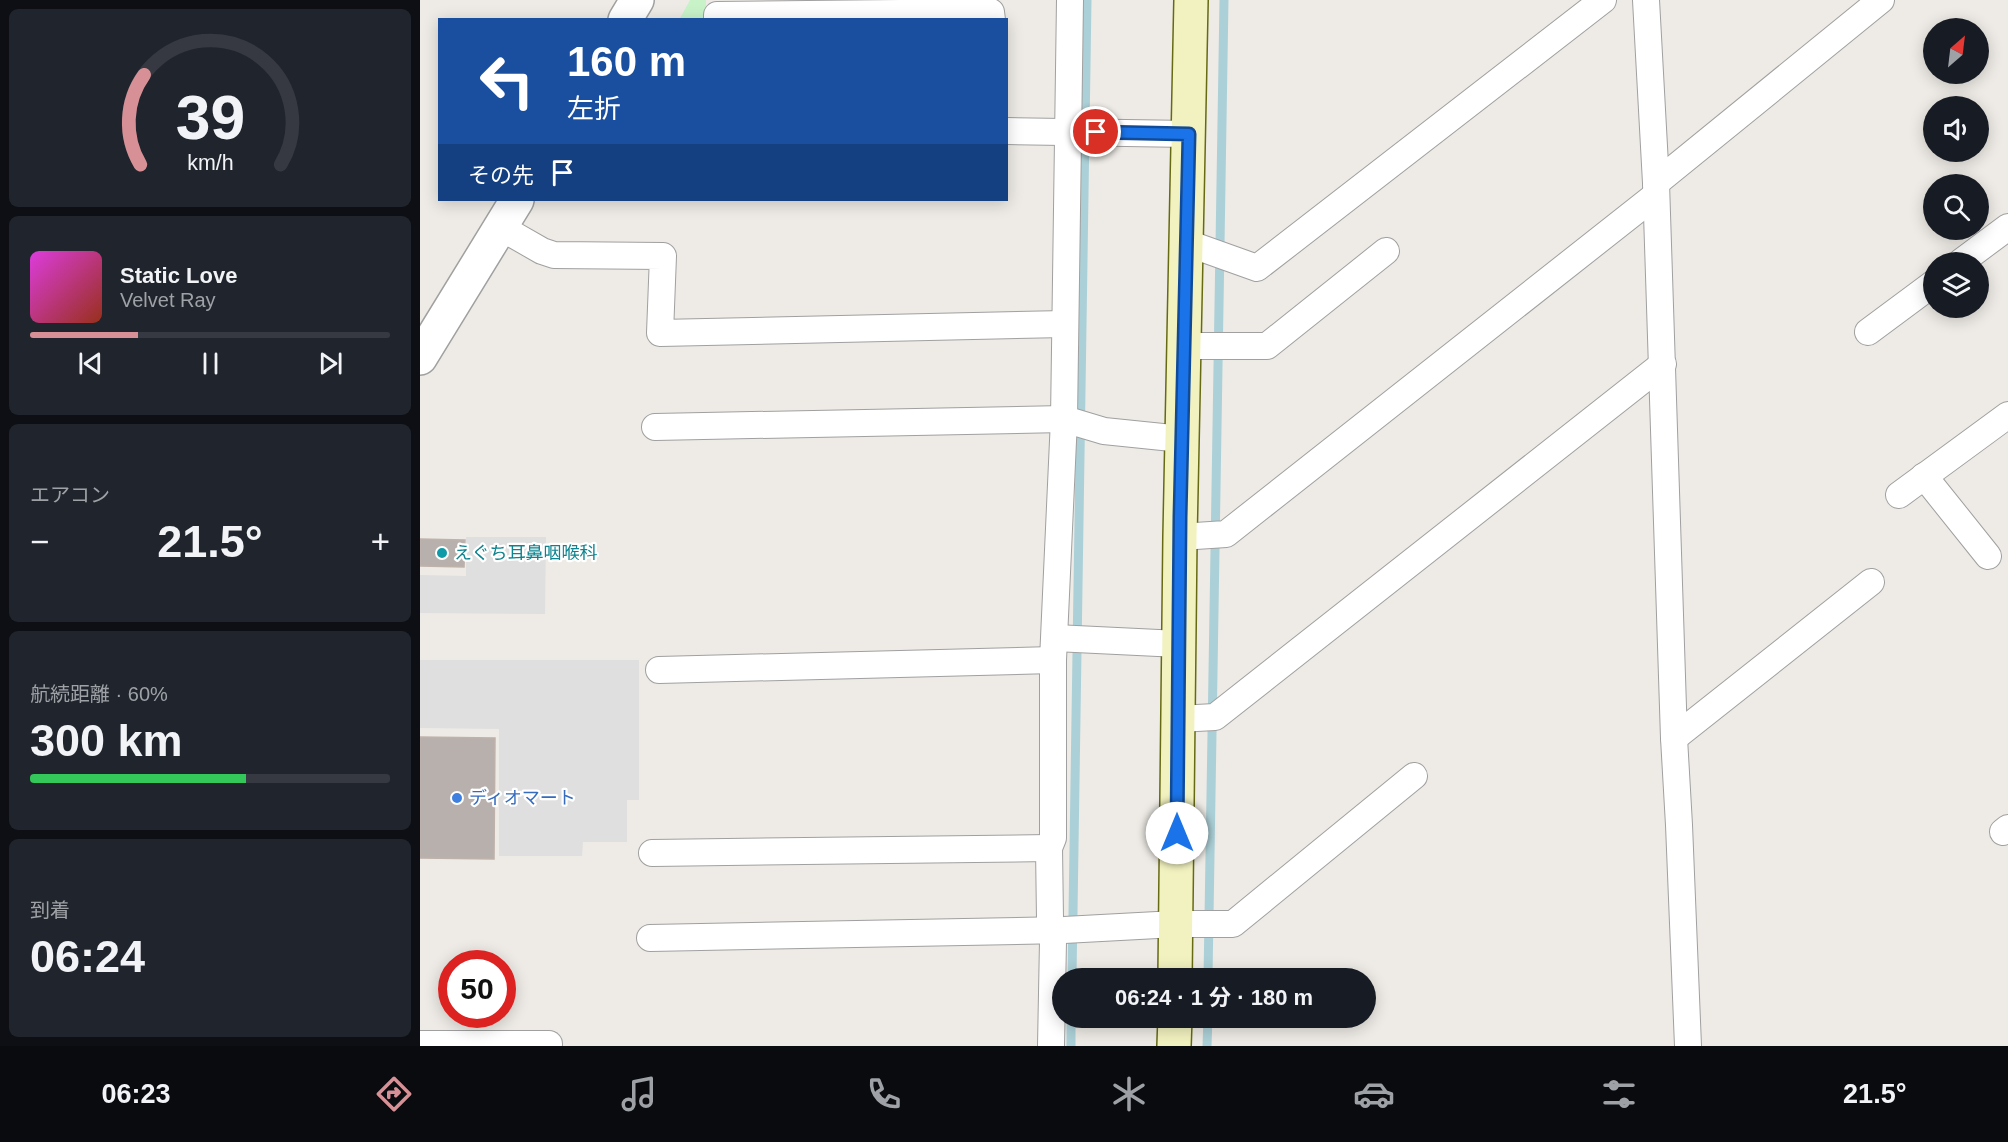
<!DOCTYPE html>
<html lang="ja">
<meta charset="utf-8">
<style>
body{margin:0;font-family:Helvetica,"Noto Sans JP",sans-serif;background:#20242c;color:#f1f3f6;height:100vh;display:flex;flex-direction:column;font-size:22px;white-space:nowrap}
*{box-sizing:border-box;margin:0}
p{font-size:20px;color:#9ea1a6}
.icon{flex:none;width:33px;height:33px;fill:none;stroke:currentColor;stroke-width:2;stroke-linecap:round;stroke-linejoin:round}
.map{position:relative;flex:1;overflow:hidden}
.drawer{display:flex;flex-direction:column;gap:9px;padding:9px;background:#0d0f14;width:420px}
.drawer>*{flex:none}
.guide{position:absolute;left:18px;top:18px;width:570px;height:183px;border-radius:0px;box-shadow:0 3px 15px #0003;background:#1a4fa0;color:#fff;overflow:hidden}
.needle{width:39px;rotate:28deg}
.buttons{position:absolute;left:1503px;top:18px;display:grid;gap:12px}
.buttons a{display:grid;place-items:center;width:66px;height:66px;border-radius:50%;background:#171b24;box-shadow:0 3px 15px #0003;font-size:30px}
.speed{position:absolute;left:18px;top:950px;display:flex;gap:12px;font-size:30px;font-weight:700;text-align:center}
.speed>*{display:grid;place-content:center;width:78px;height:78px;border-radius:50%;background:#171b24;box-shadow:0 3px 15px #0003;line-height:1}
.speed .limit{border:9px solid #d22;background:#fff;color:#111}
.pin{position:absolute;display:grid;place-items:center;width:51px;height:51px;color:#fff;margin:-26px;border:3px solid #fff;border-radius:50%;box-shadow:0 2px 6px #0007}
.me{position:absolute;width:66px;margin:-33px;rotate:0deg;stroke-linejoin:round;filter:drop-shadow(0 0 4px #0008)}
.turn{display:flex;align-items:center;gap:21px;height:126px;padding:0 30px;font-size:27px}
.turn .icon{width:78px;height:78px;stroke-width:2.5}
.turn b{display:block;font-size:42px;line-height:51px}
.then{display:flex;align-items:center;height:57px;padding:0 30px;background:#0003;gap:12px;font-size:22px}
.big{font-size:45px;font-weight:700;line-height:1.1}
.drawer .card{flex:1;display:flex;flex-direction:column;justify-content:center;gap:9px;min-width:0;padding:0 21px;border-radius:9px;background:#20242c}
.drawer .dial{align-items:center;gap:0}
.dial svg{height:156px;overflow:visible;fill:none;stroke:#363941;stroke-width:7;stroke-linecap:round;text-anchor:middle}
.dial text{fill:#f1f3f6;stroke:none}
.song{display:flex;align-items:center;gap:18px}
.cover{width:72px;height:72px;border-radius:9px;background:linear-gradient(135deg,hsl(300 70% 55%),hsl(10 70% 35%))}
.played{height:6px;border-radius:3px;background:linear-gradient(90deg,#d79096 30%,#363941 30%)}
.keys{display:flex;justify-content:space-around;direction:ltr}
.heat{display:flex;justify-content:space-between;align-items:center;font-size:33px;direction:ltr}
.charge{height:9px;border-radius:4px;background:linear-gradient(90deg,#34c759 60%,#363941 0)}
.trip{position:absolute;left:632px;top:968px;width:324px;height:60px;border-radius:30px;background:#171b24;box-shadow:0 3px 15px #0003;font-weight:700;line-height:60px;text-align:center}
.dock{display:flex;height:96px;justify-content:space-around;align-items:center;background:#090b0e;color:#9ea1a6}
.dock .icon{width:42px;height:42px}
.dock .selected{color:#d79096}
.dock b{font-size:27px;color:#f1f3f6}
main{display:flex;flex:1;min-height:0}
.map>svg:first-child{display:block}
</style>
<main>
<section class="drawer">
<div class="card dial"><svg viewBox="0 0 100 80">
<path d="M14 69A42 42 0 1 1 86 69"/>
<path d="M14 69A42 42 0 0 1 16 23" stroke="#d79096"/>
<text x="50" y="56" font-size="32" font-weight="700">39</text>
<text x="50" y="72" font-size="11">km/h</text>
</svg></div>
<div class="card">
<div class="song"><i class="cover"></i><div><b>Static Love</b><p>Velvet Ray</p></div></div>
<div class="played"></div>
<div class="keys"><svg class="icon" aria-label="previous" viewBox="0 0 24 24"><path d="M18 5L8 12l10 7zM5 5v14"/></svg><svg class="icon" aria-label="pause" viewBox="0 0 24 24"><path d="M8 5v14M16 5v14"/></svg><svg class="icon" aria-label="next" viewBox="0 0 24 24"><path d="M6 5l10 7-10 7zM19 5v14"/></svg></div>
</div>
<div class="card"><p>エアコン</p>
<div class="heat"><a>−</a><b class="big">21.5°</b><a>+</a></div>
</div>
<div class="card"><p>航続距離 · 60%</p><b class="big">300 km</b><div class="charge"></div></div>
<div class="card"><p>到着</p><b class="big">06:24</b></div>
</section>
<div class="map">
<svg width="1588" height="1046" viewBox="0 0 1588 1046">
<rect width="100%" height="100%" fill="#eeebe6"/>
<path fill="#c8f3c9" d="M270 0H286V19L259 20Z"/>
<g fill="#dfdfdf">
<path d="M46 537H126L125 614 0 613V575L46 576Z"/>
<path d="M0 660H219V800H207V842H163L162 856H79V729L0 728Z"/>
</g>
<g fill="none" stroke-linecap="round" stroke-linejoin="round">
<g stroke="#acd0d7" stroke-width="9">
<path d="M652 978 667 0"/>
<path d="M788 978 804 0"/>
<path d="M651 1046V1017"/>
<path d="M787 1046 788 1017"/>
</g>
</g>
<g fill="#b8b0ac" stroke="#bfb2aa" stroke-width="1.5">
<path d="M0 539 45 540 44 567 0 566Z"/>
<path d="M0 737 75 738 74 859 0 858Z"/>
</g>
<g fill="none" stroke-linecap="round" stroke-linejoin="round">
<g stroke="#a0a0a0" stroke-width="28">
<g id="minor">
<path d="M1226 0 1236 183 1254 738 1259 825 1268 1046"/>
<path d="M297 20V15L571 12 572 20"/>
<path d="M586 131 769 134"/>
<path d="M1236 183 1461 0"/>
<path d="M80 227 122 251 134 255 243 256 240 333 645 324"/>
<path d="M767 243 837 268 1183 0"/>
<path d="M1541 262 1588 227"/>
<path d="M1448 332 1514 283"/>
<path d="M764 346H847L966 251"/>
<path d="M235 427 644 419 684 431 762 439"/>
<path d="M1504 476 1568 556"/>
<path d="M1479 495 1588 415"/>
<path d="M760 537 806 534 1236 195"/>
<path d="M635 638 759 644"/>
<path d="M239 670 633 660"/>
<path d="M758 719 795 717 1243 364"/>
<path d="M1254 738 1451 582"/>
<path d="M1583 832 1588 828"/>
<path d="M232 853 629 848"/>
<path d="M230 938 644 930 756 924H813L994 776"/>
<path d="M0 1044H129"/>
<path d="M631 1046 633 941 630 919 629 848 633 838V660L644 419 650 0"/>
</g>
</g>
<g stroke="#a0a0a0" stroke-width="36">
<g id="tertiary">
<path d="M205 20 217 0"/>
<path d="M0 358 97 200"/>
</g>
</g>
<g stroke="#666a12" stroke-width="36">
<g id="secondary">
<path d="M755 978 760 537 771 0"/>
<path d="M754 1046 755 1017"/>
</g>
</g>
<use href="#minor" stroke="#fff" stroke-width="26"/>
<use href="#tertiary" stroke="#fff" stroke-width="33"/>
<use href="#secondary" stroke="#f2f2c0" stroke-width="33"/>
</g>
<g fill="none" stroke-linecap="round" stroke-linejoin="round">
<g stroke="#114b97" stroke-width="15">
<path id="route" d="M676 132 769 134 760 517 757 833"/>
</g>
<use href="#route" stroke="#1a73e8" stroke-width="10"/>
</g>
<circle fill="#0f9aa8" stroke="#fff" stroke-width="2" cx="22" cy="553" r="6"/>
<circle fill="#3f7fe0" stroke="#fff" stroke-width="2" cx="37" cy="798" r="6"/>
<g text-anchor="middle" dominant-baseline="central" stroke-width="4.5" stroke-linejoin="round" paint-order="stroke">
<g font-size="18" fill="#0d838f" stroke="#fff" text-anchor="start">
<text x="34" y="553">えぐち耳鼻咽喉科</text>
</g>
<g font-size="18" fill="#366cbe" stroke="#fff" text-anchor="start">
<text x="49" y="798">ディオマート</text>
</g>
</g>
</svg>
<div class="buttons">
<a><svg class="needle" viewBox="-14 -14 28 28"><path d="M0-13l5 13h-10z" fill="#e53935"/><path d="M0 13l5-13h-10z" fill="#9ea1a6"/></svg></a>
<a><svg class="icon" aria-label="sound" viewBox="0 0 24 24"><path d="M4 9h4l5-4v14l-5-4H4zM17 9q2 3 0 6"/></svg></a>
<a><svg class="icon" aria-label="search" viewBox="0 0 24 24"><circle cx="10" cy="10" r="6"/><path d="M15 15l6 6"/></svg></a>
<a><svg class="icon" aria-label="layers" viewBox="0 0 24 24"><path d="M12 4l9 5-9 5-9-5zM3 14l9 5 9-5"/></svg></a>
</div>
<div class="speed"><div class="limit">50</div></div>
<div class="pin" style="left:676px;top:132px;background:#d93025"><svg class="icon" aria-label="arrive" viewBox="0 0 24 24"><path d="M6 21V4h12l-3 4 3 4H6"/></svg></div>
<svg class="me" style="left:757px;top:833px" viewBox="-20 -20 40 40"><circle r="19" fill="#fff"/><path d="M0-13L10 11 0 6-10 11z" fill="#1a73e8"/></svg>
<div class="trip">06:24 · 1 分 · 180 m</div>
<div class="guide">
<div class="turn"><svg class="icon" aria-label="left" viewBox="0 0 24 24"><path d="M17 20v-9H6M10 6l-5 5 5 5"/></svg><div><b>160 m</b>左折</div></div>
<div class="then">その先<svg class="icon" aria-label="arrive" viewBox="0 0 24 24"><path d="M6 21V4h12l-3 4 3 4H6"/></svg></div>
</div>
</div>
</main>
<nav class="dock">
<b>06:23</b>
<svg class="icon selected" aria-label="directions" viewBox="0 0 24 24"><path d="M12 3l9 9-9 9-9-9zM9 14v-3h6M13 9l2 2-2 2"/></svg>
<svg class="icon" aria-label="music" viewBox="0 0 24 24"><path d="M9 18V5l10-2v13"/><circle cx="6" cy="18" r="3"/><circle cx="16" cy="16" r="3"/></svg>
<svg class="icon" aria-label="phone" viewBox="0 0 24 24"><path d="M5 4h4l2 5-3 2q2 4 5 5l2-3 5 2v4C11 20 4 13 5 4z"/></svg>
<svg class="icon" aria-label="climate" viewBox="0 0 24 24"><path d="M12 3v18M4 7l16 10M4 17L20 7"/></svg>
<svg class="icon" aria-label="car" viewBox="0 0 24 24"><path d="M5 17H2v-5l4-1 3-4h7l3 4 3 1v5h-3M9 17h6M6 11h13"/><circle cx="7" cy="17" r="2"/><circle cx="17" cy="17" r="2"/></svg>
<svg class="icon" aria-label="filters" viewBox="0 0 24 24"><path d="M4 7h16M4 17h16"/><circle cx="9" cy="7" r="2"/><circle cx="15" cy="17" r="2"/></svg>
<b>21.5°</b>
</nav>
